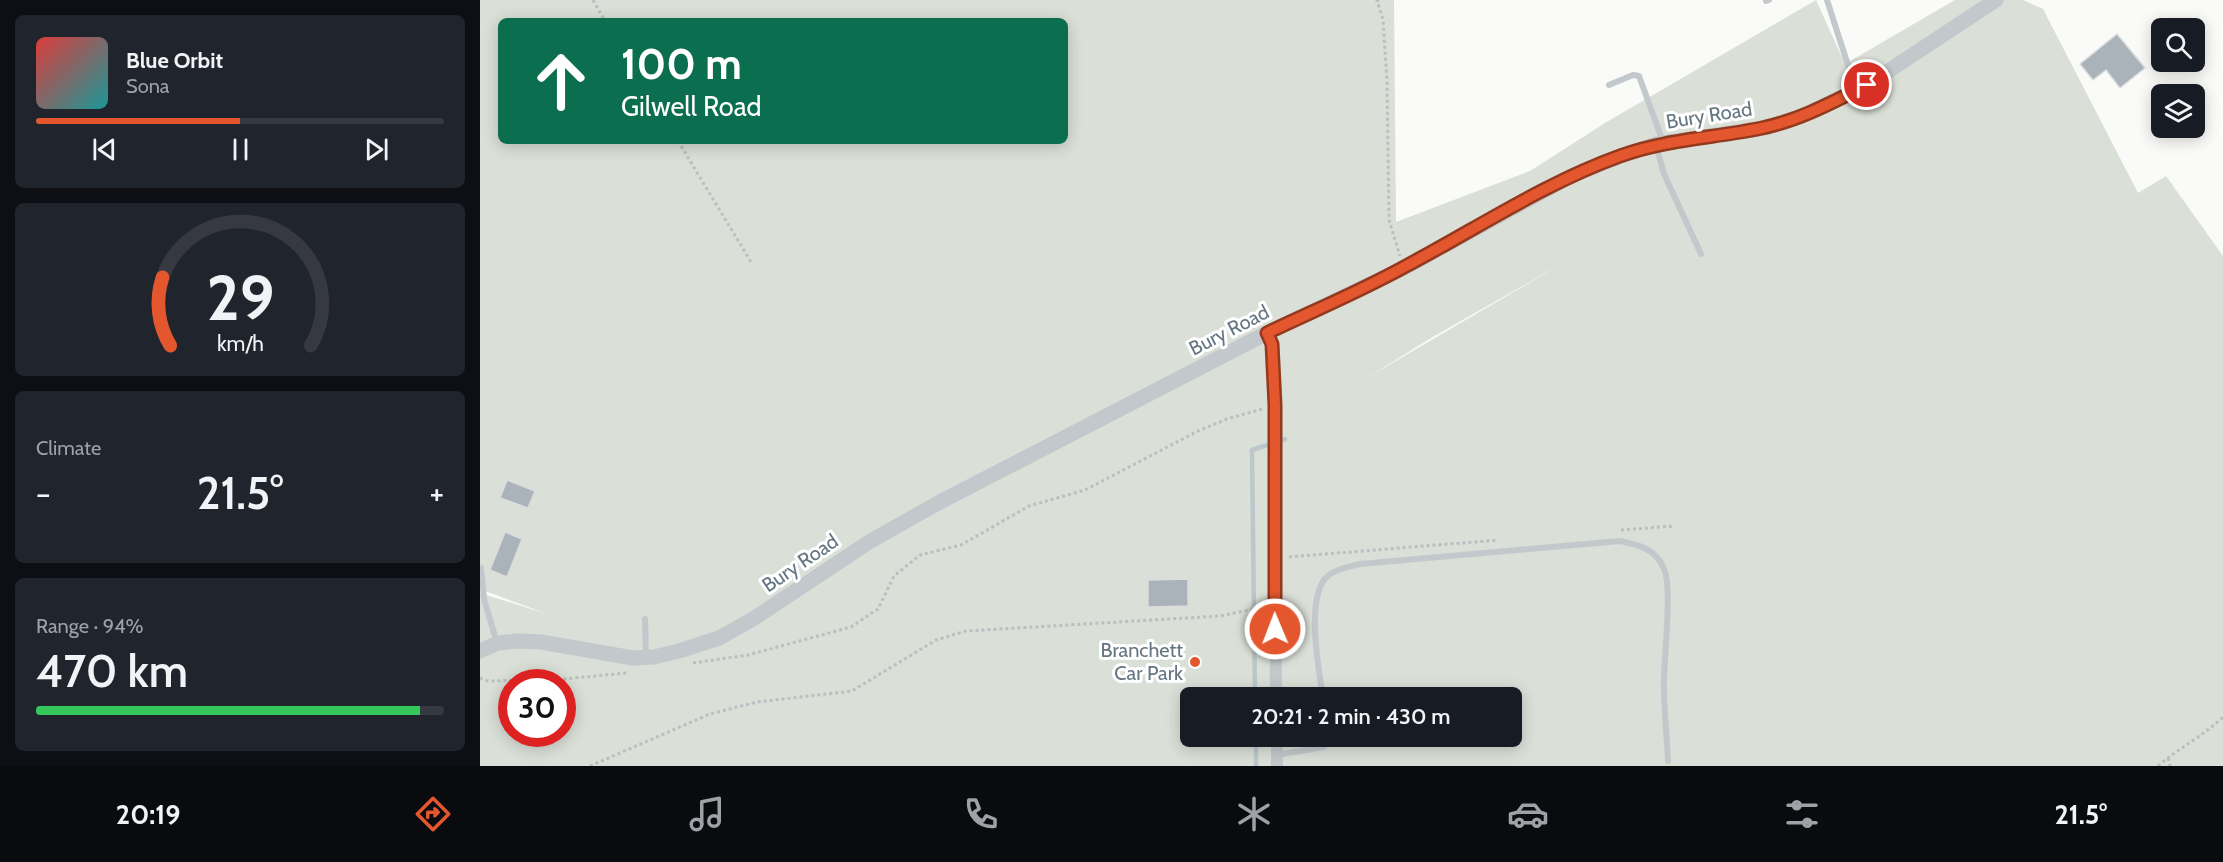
<!DOCTYPE html>
<meta charset="utf-8">
<style>
body{margin:0;font-family:Cabin,sans-serif;background:#20242c;color:#f1f3f6;height:100vh;display:flex;flex-direction:column;font-size:22px;white-space:nowrap}
*{box-sizing:border-box;margin:0}
p{font-size:20px;color:#9ea1a6}
.icon{flex:none;width:33px;height:33px;fill:none;stroke:currentColor;stroke-width:2;stroke-linecap:round;stroke-linejoin:round}
.map{position:relative;flex:1;overflow:hidden}
.panel{display:flex;flex-direction:column;gap:15px;padding:15px;background:#0d0f14;width:480px}
.panel>*{flex:none}
.guide{position:absolute;left:18px;top:18px;width:570px;height:126px;border-radius:9px;box-shadow:0 3px 15px #0003;background:#0b6e4f;color:#fff;overflow:hidden}
.fabs{position:absolute;left:1671px;top:18px;display:grid;gap:12px}
.fabs a{display:grid;place-items:center;width:54px;height:54px;border-radius:9px;background:#171b24;box-shadow:0 3px 15px #0003;font-size:30px}
.speed{position:absolute;left:18px;top:669px;display:flex;gap:12px;font-size:30px;font-weight:700;text-align:center}
.speed>*{display:grid;place-content:center;width:78px;height:78px;border-radius:50%;background:#171b24;box-shadow:0 3px 15px #0003;line-height:1}
.speed .limit{border:9px solid #d22;background:#fff;color:#111}
.pin{position:absolute;display:grid;place-items:center;width:51px;height:51px;color:#fff;margin:-26px;border:3px solid #fff;border-radius:50%;box-shadow:0 2px 6px #0007}
.me{position:absolute;width:66px;margin:-33px;rotate:359deg;stroke-linejoin:round;filter:drop-shadow(0 0 4px #0008)}
.turn{display:flex;align-items:center;gap:21px;height:126px;padding:0 24px;font-size:27px}
.turn .icon{width:78px;height:78px;stroke-width:2.5}
.turn b{display:block;font-size:42px;line-height:51px}
.big{font-size:45px;font-weight:600;line-height:1.1}
.panel .widget{flex:1;display:flex;flex-direction:column;justify-content:center;gap:9px;min-width:0;padding:0 21px;border-radius:9px;background:#20242c}
.panel .dial{align-items:center;gap:0}
.dial svg{height:156px;overflow:visible;fill:none;stroke:#363941;stroke-width:7;stroke-linecap:round;text-anchor:middle}
.dial text{fill:#f1f3f6;stroke:none}
.song{display:flex;align-items:center;gap:18px}
.cover{width:72px;height:72px;border-radius:9px;background:linear-gradient(135deg,hsl(0 70% 55%),hsl(180 70% 35%))}
.played{height:6px;border-radius:3px;background:linear-gradient(90deg,#e4572e 50%,#363941 50%)}
.keys{display:flex;justify-content:space-around;direction:ltr}
.heat{display:flex;justify-content:space-between;align-items:center;font-size:33px;direction:ltr}
.charge{height:9px;border-radius:4px;background:linear-gradient(90deg,#34c759 94%,#363941 0)}
.trip{position:absolute;left:700px;top:687px;width:342px;height:60px;border-radius:9px;background:#171b24;box-shadow:0 3px 15px #0003;font-weight:600;line-height:60px;text-align:center}
.dock{display:flex;height:96px;justify-content:space-around;align-items:center;background:#090b0e;color:#9ea1a6}
.dock .icon{width:42px;height:42px}
.dock .current{color:#e4572e}
.dock b{font-size:27px;color:#f1f3f6}
main{display:flex;flex:1;min-height:0}
.map>svg:first-child{display:block}
</style>
<main>
<section class="panel">
<div class="widget">
<div class="song"><i class="cover"></i><div><b>Blue Orbit</b><p>Sona</p></div></div>
<div class="played"></div>
<div class="keys"><svg class="icon" aria-label="previous" viewBox="0 0 24 24"><path d="M18 5L8 12l10 7zM5 5v14"/></svg><svg class="icon" aria-label="pause" viewBox="0 0 24 24"><path d="M8 5v14M16 5v14"/></svg><svg class="icon" aria-label="next" viewBox="0 0 24 24"><path d="M6 5l10 7-10 7zM19 5v14"/></svg></div>
</div>
<div class="widget dial"><svg viewBox="0 0 100 80">
<path d="M14 69A42 42 0 1 1 86 69"/>
<path d="M14 69A42 42 0 0 1 10 34" stroke="#e4572e"/>
<text x="50" y="56" font-size="32" font-weight="700">29</text>
<text x="50" y="72" font-size="11">km/h</text>
</svg></div>
<div class="widget"><p>Climate</p>
<div class="heat"><a>−</a><b class="big">21.5°</b><a>+</a></div>
</div>
<div class="widget"><p>Range · 94%</p><b class="big">470 km</b><div class="charge"></div></div>
</section>
<div class="map">
<svg width="1743" height="766" viewBox="0 0 1743 766">
<rect width="100%" height="100%" fill="#fafaf8"/>
<path fill="#dadfd7" fill-rule="evenodd" d="M0 0H914L916 222 1050 171 1125 123 1336 0 1365 64 1475 0H1543L1563 9 1658 193 1686 176 1743 256V766H0V593L67 614 0 589ZM21 21H585V141H21ZM1085 262 885 379 951 338ZM32 682H82V734H32ZM711 698H1032V736H711Z"/>
<g fill="none" stroke-linecap="round" stroke-linejoin="round">
<g stroke="#bbc7cb" stroke-width="4.5">
<path d="M775 698 772 450 805 439"/>
<path d="M776 736V766"/>
</g>
</g>
<g fill="#aab3b9" stroke="#dcdcda" stroke-width="1.5">
<path d="M1637 34 1665 68 1640 88 1626 70 1613 80 1600 64Z"/>
<path d="M27 480 55 491 48 508 20 498Z"/>
<path d="M25 532 42 539 27 577 10 570Z"/>
<path d="M708 579V606L668 607V580Z"/>
</g>
<g fill="none" stroke-linecap="round" stroke-linejoin="round">
<g stroke="#bbbfc2" stroke-width="3" stroke-dasharray="3 3" stroke-linecap="butt">
<path d="M113 0 125 21"/>
<path d="M899 0 897 1 903 19 907 81 909 220 920 256"/>
<path d="M198 141 271 262"/>
<path d="M1141 530 1194 526"/>
<path d="M809 557 1018 540"/>
<path d="M213 663 268 655 371 627 398 609 414 576 440 555 481 545 549 506 605 490 718 431 747 419 782 409"/>
<path d="M0 678 8 681 83 679 147 673"/>
<path d="M1688 758 1690 766"/>
<path d="M110 766 230 714 277 702 372 691 456 640 486 631 740 616 783 607"/>
<path d="M1678 766C1699 748 1723 736 1743 717"/>
</g>
<g stroke="#c3c8cc" stroke-width="6">
<path d="M1347 0 1376 90"/>
<path d="M1286 1 1289 0"/>
<path d="M1129 85 1153 75 1159 76 1183 142"/>
<path d="M1176 145 1184 174 1221 254"/>
<path d="M1 568 4 599 17 643"/>
<path d="M165 619 166 657"/>
<path d="M843 698C839 670 824 593 849 575 858 568 869 567 880 564L1140 541C1160 545 1176 549 1184 569 1193 589 1183 662 1184 688 1184 712 1187 737 1188 761"/>
<path d="M797 755 844 747 848 736"/>
</g>
<g stroke="#c3c8cc" stroke-width="12">
<path d="M787 333 792 344 795 405 796 698"/>
<path d="M797 736V766"/>
</g>
<path stroke="#c3c8cc" stroke-width="15" d="M0 651 18 643 38 641 61 642 153 658 174 657 199 651 239 638 273 619 389 542 458 503 787 333 924 268 1091 176 1138 157 1176 144 1284 128 1322 116 1387 85 1516 0"/>
</g>
<g fill="none" stroke-linecap="round" stroke-linejoin="round">
<g stroke="#94391e" stroke-width="15">
<path id="route" d="M795 629V405L792 344 787 333C833 311 881 291 926 266 996 229 1065 183 1140 156 1186 139 1235 138 1282 128 1320 120 1353 102 1387 85"/>
</g>
<use href="#route" stroke="#e4572e" stroke-width="10"/>
</g>
<circle fill="#e4572e" stroke="#fff" stroke-width="2" cx="715" cy="662" r="6"/>
<g text-anchor="middle" dominant-baseline="central" stroke-width="6" stroke-linejoin="round" paint-order="stroke">
<g font-size="20" fill="#657683" stroke="#fff">
<text transform="translate(1229 115) rotate(-9)">Bury Road</text>
<text transform="translate(749 330) rotate(-27)">Bury Road</text>
<text transform="translate(320 563) rotate(-34)">Bury Road</text>
</g>
<g font-size="20" fill="#657683" stroke="#fff" text-anchor="end">
<text x="703" y="650">Branchett<tspan x="703" dy="23">Car Park</tspan></text>
</g>
</g>
</svg>
<div class="fabs">
<a><svg class="icon" aria-label="search" viewBox="0 0 24 24"><circle cx="10" cy="10" r="6"/><path d="M15 15l6 6"/></svg></a>
<a><svg class="icon" aria-label="layers" viewBox="0 0 24 24"><path d="M12 4l9 5-9 5-9-5zM3 14l9 5 9-5"/></svg></a>
</div>
<div class="speed"><div class="limit">30</div></div>
<div class="pin" style="left:1387px;top:85px;background:#d93025"><svg class="icon" aria-label="arrive" viewBox="0 0 24 24"><path d="M6 21V4h12l-3 4 3 4H6"/></svg></div>
<svg class="me" style="left:795px;top:629px" viewBox="-20 -20 40 40"><circle r="17" fill="#e4572e" stroke="#fff" stroke-width="3"/><path d="M0-11L8 9 0 5-8 9z" fill="#fff"/></svg>
<div class="trip">20:21 · 2 min · 430 m</div>
<div class="guide">
<div class="turn"><svg class="icon" aria-label="ahead" viewBox="0 0 24 24"><path d="M12 20V5M6 11l6-6 6 6"/></svg><div><b>100 m</b>Gilwell Road</div></div>
</div>
</div>
</main>
<nav class="dock">
<b>20:19</b>
<svg class="icon current" aria-label="directions" viewBox="0 0 24 24"><path d="M12 3l9 9-9 9-9-9zM9 14v-3h6M13 9l2 2-2 2"/></svg>
<svg class="icon" aria-label="music" viewBox="0 0 24 24"><path d="M9 18V5l10-2v13"/><circle cx="6" cy="18" r="3"/><circle cx="16" cy="16" r="3"/></svg>
<svg class="icon" aria-label="phone" viewBox="0 0 24 24"><path d="M5 4h4l2 5-3 2q2 4 5 5l2-3 5 2v4C11 20 4 13 5 4z"/></svg>
<svg class="icon" aria-label="climate" viewBox="0 0 24 24"><path d="M12 3v18M4 7l16 10M4 17L20 7"/></svg>
<svg class="icon" aria-label="car" viewBox="0 0 24 24"><path d="M5 17H2v-5l4-1 3-4h7l3 4 3 1v5h-3M9 17h6M6 11h13"/><circle cx="7" cy="17" r="2"/><circle cx="17" cy="17" r="2"/></svg>
<svg class="icon" aria-label="filters" viewBox="0 0 24 24"><path d="M4 7h16M4 17h16"/><circle cx="9" cy="7" r="2"/><circle cx="15" cy="17" r="2"/></svg>
<b>21.5°</b>
</nav>
